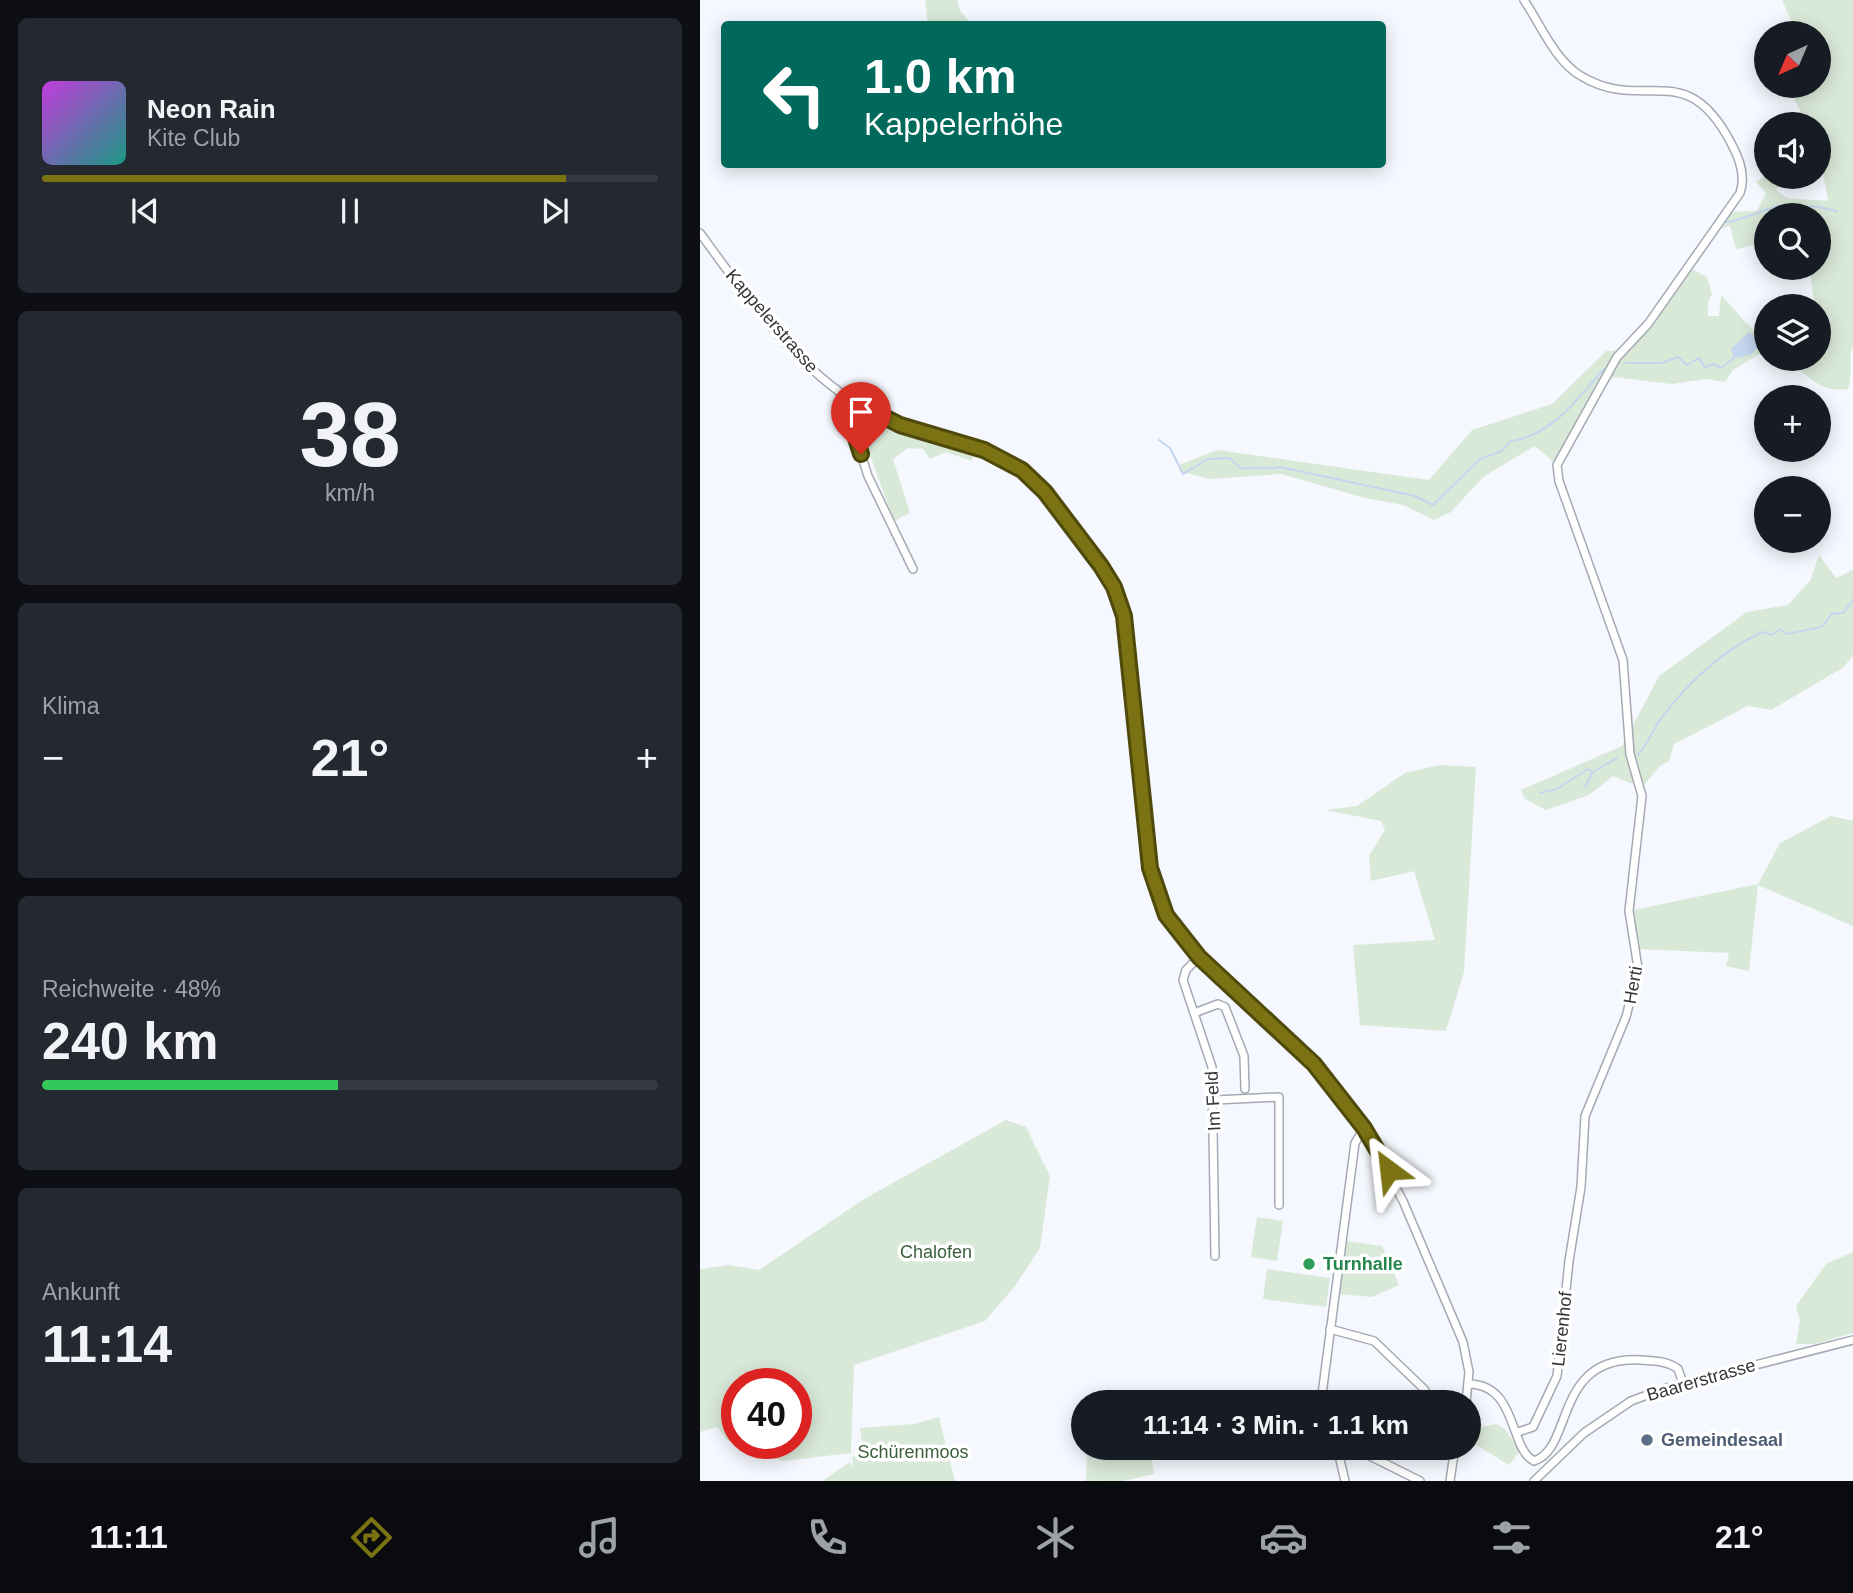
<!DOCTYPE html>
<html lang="de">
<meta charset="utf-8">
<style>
body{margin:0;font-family:Helvetica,sans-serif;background:#242831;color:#f1f3f6;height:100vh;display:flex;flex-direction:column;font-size:26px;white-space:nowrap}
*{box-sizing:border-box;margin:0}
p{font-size:23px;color:#9ea1a6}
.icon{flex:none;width:38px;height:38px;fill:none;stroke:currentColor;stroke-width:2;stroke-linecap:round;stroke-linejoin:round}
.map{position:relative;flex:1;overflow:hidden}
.sheet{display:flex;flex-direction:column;gap:18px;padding:18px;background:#0d0f14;width:700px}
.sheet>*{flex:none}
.top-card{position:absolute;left:21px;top:21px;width:665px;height:147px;border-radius:7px;box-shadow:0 4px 18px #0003;background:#00695c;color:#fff;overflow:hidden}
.needle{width:46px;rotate:224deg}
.fabs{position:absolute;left:1054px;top:21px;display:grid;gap:14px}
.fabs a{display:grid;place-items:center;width:77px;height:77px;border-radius:50%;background:#171b24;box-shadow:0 4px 18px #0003;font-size:35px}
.speed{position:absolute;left:21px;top:1368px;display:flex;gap:14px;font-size:35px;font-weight:700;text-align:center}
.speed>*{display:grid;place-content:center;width:91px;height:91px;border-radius:50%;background:#171b24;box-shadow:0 4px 18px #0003;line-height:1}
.speed .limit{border:10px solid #d22;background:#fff;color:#111}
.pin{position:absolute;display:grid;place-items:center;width:60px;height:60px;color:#fff;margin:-72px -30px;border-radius:50% 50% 50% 0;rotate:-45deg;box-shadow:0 0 7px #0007}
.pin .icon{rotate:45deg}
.me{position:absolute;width:77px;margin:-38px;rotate:330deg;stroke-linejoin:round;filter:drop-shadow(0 0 5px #0008)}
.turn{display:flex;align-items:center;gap:24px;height:147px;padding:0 28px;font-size:32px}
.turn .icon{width:91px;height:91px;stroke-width:2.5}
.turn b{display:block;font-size:49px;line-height:60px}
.big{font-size:52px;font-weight:800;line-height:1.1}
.sheet .tile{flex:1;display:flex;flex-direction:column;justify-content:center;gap:10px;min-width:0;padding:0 24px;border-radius:10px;background:#242831}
.sheet .dial{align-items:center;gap:0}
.dial b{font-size:91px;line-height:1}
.song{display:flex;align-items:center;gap:21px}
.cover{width:84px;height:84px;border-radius:10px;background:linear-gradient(135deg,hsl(290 70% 55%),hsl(170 70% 35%))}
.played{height:7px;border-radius:4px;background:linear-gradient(90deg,#7a7213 85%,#363941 85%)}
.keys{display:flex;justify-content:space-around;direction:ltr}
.heat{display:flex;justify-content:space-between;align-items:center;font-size:38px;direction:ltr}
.charge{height:10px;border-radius:5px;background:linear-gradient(90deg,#34c759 48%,#363941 0)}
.trip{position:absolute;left:371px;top:1390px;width:410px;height:70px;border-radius:35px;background:#171b24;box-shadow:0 4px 18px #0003;font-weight:800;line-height:70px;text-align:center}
.tab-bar{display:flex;height:112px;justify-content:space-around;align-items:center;background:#090b0e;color:#9ea1a6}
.tab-bar .icon{width:49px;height:49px}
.tab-bar .current{color:#7a7213}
.tab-bar b{font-size:32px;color:#f1f3f6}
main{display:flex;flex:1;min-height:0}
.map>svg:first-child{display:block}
</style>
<main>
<section class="sheet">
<div class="tile">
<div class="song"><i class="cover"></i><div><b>Neon Rain</b><p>Kite Club</p></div></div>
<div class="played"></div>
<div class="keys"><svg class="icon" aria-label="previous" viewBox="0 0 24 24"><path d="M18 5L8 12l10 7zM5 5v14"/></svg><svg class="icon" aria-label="pause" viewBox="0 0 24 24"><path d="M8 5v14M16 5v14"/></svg><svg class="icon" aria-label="next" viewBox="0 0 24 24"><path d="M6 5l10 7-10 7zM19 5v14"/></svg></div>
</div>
<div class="tile dial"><b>38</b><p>km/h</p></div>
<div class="tile"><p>Klima</p>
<div class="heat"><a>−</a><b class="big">21°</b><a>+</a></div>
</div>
<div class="tile"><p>Reichweite · 48%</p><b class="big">240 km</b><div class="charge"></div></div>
<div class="tile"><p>Ankunft</p><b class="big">11:14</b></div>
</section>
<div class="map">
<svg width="1153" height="1481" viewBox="0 0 1153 1481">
<rect width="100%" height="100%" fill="#f5f8fe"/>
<g fill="#d9e9d8" fill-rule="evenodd">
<path d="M225 0H257L261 12 271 24H228Z"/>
<path d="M1082 0H1153V343C1148 359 1153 373 1148 389 1122 394 1106 375 1087 359H1118V306H1115L1109 268H1118V215H1066V243L1036 249 1030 226 1017 229 1028 212 1057 211 1066 193 1056 182 1066 175 1084 177 1076 190 1087 198 1128 201 1118 145V124H1107L1094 99 1121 85 1118 33H1097Z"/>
<path d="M991 269 1007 277 1012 294 1008 302V316H1019L1021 295C1035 309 1046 326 1062 336L1066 328V350L1033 370 1025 382 1006 379 971 384 914 377 888 405 857 465 835 446 783 477 751 512 734 520 703 505 665 498 581 474 510 479 479 471V465L517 450 729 480 772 430 852 404 906 351 924 350Z"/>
<path d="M153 409 178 421 275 452 272 461 246 452 230 459 223 449 208 448 193 459 210 513 194 521Z"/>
<path d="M1119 555 1136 578 1153 570V655L1144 667 1071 710 1048 706 974 744 969 761 960 766 944 785 930 783 913 776 889 795 846 810 825 799 821 790 922 746 959 676 1047 612 1088 605 1110 581Z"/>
<path d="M740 765 776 767 764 972 746 1031 660 1025 653 945 735 940 714 871 671 881 669 856 685 830 681 821 626 810 657 806 705 773Z"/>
<path d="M1131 816 1153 821V926L1058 885 1049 971 1026 966 1029 953 936 949 929 911 1058 884 1080 843Z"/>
<path d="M306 1120 326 1127 350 1176 340 1248 315 1286 285 1321 154 1365 151 1453 83 1461 28 1441 17 1427 0 1432V1269L29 1265 59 1270 164 1199ZM37 1384H96V1444H37Z"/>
<path d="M557 1217 583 1221 577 1261 551 1257Z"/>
<path d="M645 1241 682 1246 699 1285 672 1297 639 1294Z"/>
<path d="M1153 1252V1333L1115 1344H1096L1100 1320 1096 1306 1126 1264Z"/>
<path d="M567 1269 630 1278 626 1307 563 1299Z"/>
<path d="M239 1417 255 1481H122L150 1462 154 1468 152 1459 162 1442 160 1428 214 1424Z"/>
<path d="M796 1424 804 1428 820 1451 809 1465 768 1440 782 1427Z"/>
<path d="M391 1447H450L454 1474 423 1481H386L387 1453Z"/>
</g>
<path fill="#c3d5ef" d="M1049 332 1056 336 1059 346 1051 355 1034 358 1031 349Z"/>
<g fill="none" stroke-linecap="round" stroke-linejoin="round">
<g stroke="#c3d5ef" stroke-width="2">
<path d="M1026 222C1050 221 1079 196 1102 209L1113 206 1137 211"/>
<path d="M926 363H962L978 357 987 365 999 358 1005 368 1013 364 1021 368 1034 358"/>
<path d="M459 440 470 448 483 474 508 459 529 458 542 469C556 465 566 471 580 467L715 496 733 505 780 459 802 451 810 441C852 436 877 399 904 369"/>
<path d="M938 755C948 744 952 731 961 719 985 685 1025 648 1063 632L1072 635 1079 629 1086 634 1122 627 1132 614 1143 613 1153 600"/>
<path d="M885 787 892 773"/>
<path d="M840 793 857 789 888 769 893 772 917 758"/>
</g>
<g stroke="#a4a9b3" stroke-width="10">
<g id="minor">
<path d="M0 233C43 292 88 357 148 398 194 430 247 434 296 455 335 471 396 550 414 588 422 603 425 618 427 634L448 852 459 900 486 943 602 1051 664 1128 703 1201 763 1342 769 1372 766 1402"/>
<path d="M151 400 147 410 168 476 213 569"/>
<path d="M499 957 486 970 483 980 512 1067 515 1256"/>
<path d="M494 1013 518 1004 525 1007 544 1056 545 1089"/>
<path d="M515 1100 579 1097V1205"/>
<path d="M630 1329 674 1341 724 1389 732 1402"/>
<path d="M769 1384C818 1385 809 1449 834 1461 874 1449 853 1355 941 1360 954 1361 968 1361 978 1369L983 1383"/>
<path d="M621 1402 655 1143 664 1128"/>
<path d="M818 1432 833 1427 857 1376 869 1261 881 1187 885 1116 926 1017 938 968 929 911 942 796 930 754 923 660 859 481 857 465 917 357 948 324 1040 193C1046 176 1040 159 1031 143 985 55 944 114 881 76 856 62 840 24 824 0"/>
<path d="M637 1447 645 1481"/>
<path d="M670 1456 720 1481"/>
<path d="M750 1481 755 1447"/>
<path d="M834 1481 884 1433 931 1401 966 1388 1153 1340"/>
</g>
</g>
<use href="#minor" stroke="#fff" stroke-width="7"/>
</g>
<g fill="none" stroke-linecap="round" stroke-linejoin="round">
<g stroke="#4f4a0c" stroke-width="18">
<path id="route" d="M161 454 147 410 151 400 200 425 284 450 322 470 345 492 401 566 414 587 424 616 450 868 466 915 499 957 614 1064 664 1128 689 1170"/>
</g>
<use href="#route" stroke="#7a7213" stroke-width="12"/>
</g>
<circle fill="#2e9e5b" stroke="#fff" stroke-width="2.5" cx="609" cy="1264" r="7"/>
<circle fill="#5c6f8a" stroke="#fff" stroke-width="2.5" cx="947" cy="1440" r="7"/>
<g text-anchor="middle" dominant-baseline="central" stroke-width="7" stroke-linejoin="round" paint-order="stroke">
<g font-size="18" fill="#333539" stroke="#fff">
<text transform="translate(72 321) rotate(49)">Kappelerstrasse</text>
<text transform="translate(933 985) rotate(-80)">Herti</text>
<text transform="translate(513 1101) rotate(-93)">Im Feld</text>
<text transform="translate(862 1329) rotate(-84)">Lierenhof</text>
<text transform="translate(1001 1380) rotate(-16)">Baarerstrasse</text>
</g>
<g font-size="18" fill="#3d603c" stroke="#fff">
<text x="236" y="1252">Chalofen</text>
<text x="213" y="1452">Schürenmoos</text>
</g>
<g font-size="18" font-weight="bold" fill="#27864d" stroke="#fff" text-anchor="start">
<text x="623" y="1264">Turnhalle</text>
</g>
<g font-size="18" font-weight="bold" fill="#4e5e75" stroke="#fff" text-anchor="start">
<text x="961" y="1440">Gemeindesaal</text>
</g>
</g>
</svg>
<div class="fabs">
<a><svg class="needle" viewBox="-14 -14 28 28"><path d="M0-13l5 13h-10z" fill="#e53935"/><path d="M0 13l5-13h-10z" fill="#9ea1a6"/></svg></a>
<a><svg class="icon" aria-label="sound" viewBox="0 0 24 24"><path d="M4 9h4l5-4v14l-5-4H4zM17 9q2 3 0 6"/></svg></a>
<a><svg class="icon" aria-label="search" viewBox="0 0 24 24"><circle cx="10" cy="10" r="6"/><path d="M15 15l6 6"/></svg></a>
<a><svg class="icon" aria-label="layers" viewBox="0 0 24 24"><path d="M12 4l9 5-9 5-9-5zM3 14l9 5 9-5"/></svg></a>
<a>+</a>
<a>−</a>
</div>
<div class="speed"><div class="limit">40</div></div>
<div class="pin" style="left:161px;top:454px;background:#d93025"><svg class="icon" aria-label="arrive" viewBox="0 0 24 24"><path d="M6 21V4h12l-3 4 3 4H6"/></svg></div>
<svg class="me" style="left:689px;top:1170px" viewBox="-20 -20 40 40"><path d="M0-17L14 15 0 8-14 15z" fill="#7a7213" stroke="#fff" stroke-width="4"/></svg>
<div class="trip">11:14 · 3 Min. · 1.1 km</div>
<div class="top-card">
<div class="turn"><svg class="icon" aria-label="left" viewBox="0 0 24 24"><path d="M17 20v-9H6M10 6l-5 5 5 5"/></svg><div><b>1.0 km</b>Kappelerhöhe</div></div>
</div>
</div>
</main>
<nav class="tab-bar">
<b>11:11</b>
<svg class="icon current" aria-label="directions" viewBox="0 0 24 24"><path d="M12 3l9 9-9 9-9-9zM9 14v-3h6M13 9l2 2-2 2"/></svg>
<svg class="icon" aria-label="music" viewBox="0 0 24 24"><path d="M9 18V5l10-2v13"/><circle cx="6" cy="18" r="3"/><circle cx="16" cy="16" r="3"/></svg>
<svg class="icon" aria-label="phone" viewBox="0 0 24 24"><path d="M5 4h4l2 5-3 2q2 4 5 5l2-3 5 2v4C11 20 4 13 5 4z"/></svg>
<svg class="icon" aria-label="climate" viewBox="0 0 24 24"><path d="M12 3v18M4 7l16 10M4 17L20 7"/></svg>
<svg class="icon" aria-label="car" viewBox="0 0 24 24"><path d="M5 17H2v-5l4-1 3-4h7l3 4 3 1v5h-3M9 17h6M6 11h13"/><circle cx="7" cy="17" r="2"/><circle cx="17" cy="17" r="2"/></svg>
<svg class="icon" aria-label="filters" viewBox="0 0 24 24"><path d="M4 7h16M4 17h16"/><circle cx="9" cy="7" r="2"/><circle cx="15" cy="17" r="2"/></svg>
<b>21°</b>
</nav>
